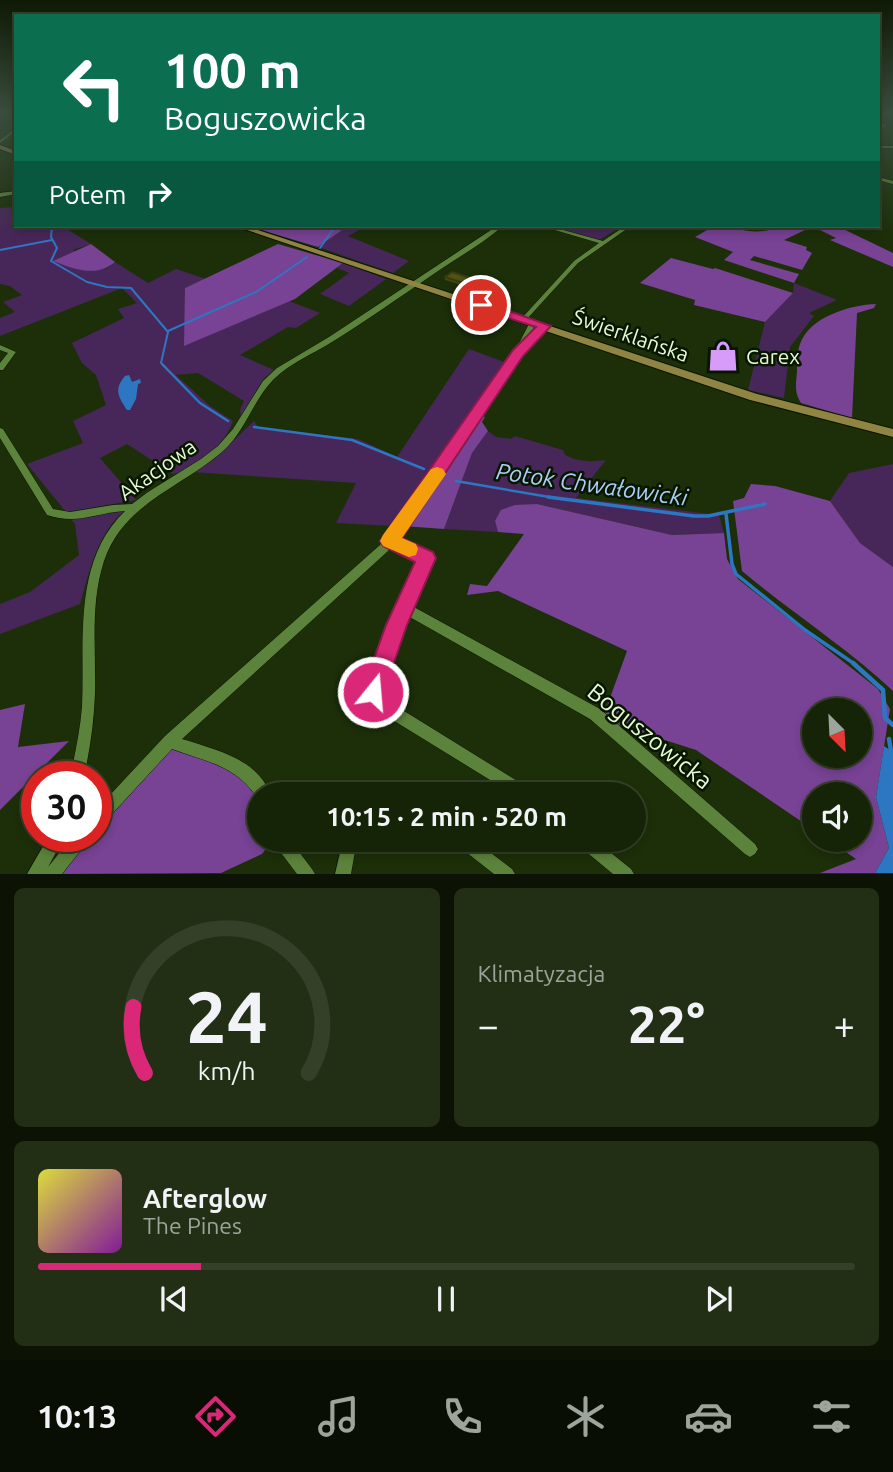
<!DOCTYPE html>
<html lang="pl">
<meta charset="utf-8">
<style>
body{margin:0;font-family:Ubuntu,sans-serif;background:#222f15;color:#f1f3f6;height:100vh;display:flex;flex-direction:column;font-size:26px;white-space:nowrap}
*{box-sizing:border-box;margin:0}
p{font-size:23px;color:#9da49b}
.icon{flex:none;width:38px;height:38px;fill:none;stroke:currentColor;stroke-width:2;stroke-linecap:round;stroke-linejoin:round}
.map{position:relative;height:874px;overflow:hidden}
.drawer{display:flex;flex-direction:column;gap:14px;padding:14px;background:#0c1304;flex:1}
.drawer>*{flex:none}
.top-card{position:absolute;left:14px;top:14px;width:866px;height:214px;border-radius:0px;box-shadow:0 4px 10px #0003,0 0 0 2px #344028;background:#0b6e4f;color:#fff;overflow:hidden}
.needle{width:46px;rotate:156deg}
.buttons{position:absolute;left:802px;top:698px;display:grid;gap:14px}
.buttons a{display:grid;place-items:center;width:70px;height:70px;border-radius:50%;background:#152307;box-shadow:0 4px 10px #0003,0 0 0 2px #344028;font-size:35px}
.speed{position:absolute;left:21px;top:761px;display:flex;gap:14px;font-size:35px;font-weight:700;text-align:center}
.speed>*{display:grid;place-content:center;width:91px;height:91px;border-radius:50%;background:#152307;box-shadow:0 4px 10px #0003,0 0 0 2px #344028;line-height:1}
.speed .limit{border:10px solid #d22;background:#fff;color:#111}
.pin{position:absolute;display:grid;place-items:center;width:60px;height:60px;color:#fff;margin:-30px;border:4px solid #fff;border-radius:50%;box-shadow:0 2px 7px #0007}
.me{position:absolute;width:77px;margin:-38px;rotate:17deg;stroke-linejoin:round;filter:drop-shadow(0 0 5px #0008)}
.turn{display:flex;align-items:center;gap:24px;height:147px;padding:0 35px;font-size:32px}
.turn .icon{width:91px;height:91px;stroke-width:2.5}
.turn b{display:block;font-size:49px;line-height:60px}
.then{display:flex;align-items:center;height:66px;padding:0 35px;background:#0003;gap:14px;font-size:26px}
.big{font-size:52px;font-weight:700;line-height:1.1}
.drawer .tile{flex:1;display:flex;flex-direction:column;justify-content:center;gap:10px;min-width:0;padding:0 24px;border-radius:10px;background:#222f15}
.drawer .dial{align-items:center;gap:0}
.dial svg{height:182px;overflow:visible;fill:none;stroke:#344028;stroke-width:7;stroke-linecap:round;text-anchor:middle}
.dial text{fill:#f1f3f6;stroke:none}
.song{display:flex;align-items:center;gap:21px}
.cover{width:84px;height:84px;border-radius:10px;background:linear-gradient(135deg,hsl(60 70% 55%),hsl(290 70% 35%))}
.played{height:7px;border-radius:4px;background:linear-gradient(90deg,#db2777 20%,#344028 20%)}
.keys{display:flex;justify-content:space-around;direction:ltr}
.heat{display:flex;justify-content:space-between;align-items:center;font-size:38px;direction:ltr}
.drawer .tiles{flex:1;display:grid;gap:14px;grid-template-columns:1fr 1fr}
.tile:last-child{grid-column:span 2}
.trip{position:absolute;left:247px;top:782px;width:399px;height:70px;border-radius:35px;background:#152307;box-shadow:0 4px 10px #0003,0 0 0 2px #344028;font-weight:700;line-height:70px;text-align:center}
.menu{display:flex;height:112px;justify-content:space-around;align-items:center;background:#080e03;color:#9da49b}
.menu .icon{width:49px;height:49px}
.menu .current{color:#db2777}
.menu b{font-size:32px;color:#f1f3f6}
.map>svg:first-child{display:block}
</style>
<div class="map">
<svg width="893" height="874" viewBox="0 0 893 874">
<rect width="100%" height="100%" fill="#1c2f09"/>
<g fill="#472759">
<path d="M16 207V226H67V229L91 244 73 250 106 269 115 262 148 283 176 269 206 279 185 288V327L246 319 289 301 320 313 296 328 288 327 240 355 274 370 264 378 241 417 240 410 244 401 198 373 176 375 210 406 233 421C225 444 198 469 173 474L127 444 100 458 136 500 66 512 27 464 83 443 73 421 106 405 96 375 82 363 72 343 124 318 118 309 137 303 122 288 0 336V318L15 312 3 302 22 295 10 286 0 284V208Z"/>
<path d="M348 226H367L348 236 409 261 393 273 318 247Z"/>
<path d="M545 226H616L621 227 599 240Z"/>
<path d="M343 263 386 279 349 306 320 294 349 273 337 268Z"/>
<path d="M794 283 837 300 809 313 814 316 790 347 784 398 748 390 765 322 793 293Z"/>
<path d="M469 349 507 363 395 526 336 523 356 483 192 472 213 460 254 421 258 427 358 439 397 457Z"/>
<path d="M488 431 496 437 511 439 515 436 563 450 565 455C579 462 591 462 606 460L576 498 719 515 724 533 672 535 537 504 495 521 498 532 444 529 472 453Z"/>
<path d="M893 464V567L860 543 830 501 849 473Z"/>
<path d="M124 511C97 534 90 570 80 604L0 634V604L30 592 79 555 75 524 70 518Z"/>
</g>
<g fill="#784295" fill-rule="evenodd">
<path d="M247 226H348L318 247Z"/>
<path d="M714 226C734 226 753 236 772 229L765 226H798L805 230 784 240 807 247 806 250 812 253 802 270 754 256 750 260 799 274 794 283 724 260 733 252 695 237Z"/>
<path d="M812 226H837L893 253V267L830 240 836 238Z"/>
<path d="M91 244 115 262C96 278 74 269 53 261Z"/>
<path d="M278 244 343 263 295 299 184 346 185 288Z"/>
<path d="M671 258 713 269 715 268 793 293 765 322 694 305 695 300 640 283Z"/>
<path d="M876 304 874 308 857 313 852 418 801 403C794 392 796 384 797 371 797 363 797 352 800 344 810 316 851 305 876 304Z"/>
<path d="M481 416 485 417 482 422 488 431 472 453 444 529 403 526 457 454Z"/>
<path d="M751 484 775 486 830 501 860 543 893 567V691C846 647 792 613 742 571L733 501 744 498Z"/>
<path d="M537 504 672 535 724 533 727 559 738 579 878 689 890 709 876 797 889 848 875 873H820L856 859 828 840H859V794H814V830L696 750 602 720 627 651 498 591 467 595 470 584 487 586 524 534 498 532 495 521 501 510 515 505ZM814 710H859V756H814Z"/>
<path d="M25 704 18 747 69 741 0 810V710Z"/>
<path d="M171 749C196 757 253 770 259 801 261 813 259 828 259 840L272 841 262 854 221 873 59 874 92 837 96 836V832Z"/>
</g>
<g fill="#2d76c2">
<path d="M129 375 132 382 140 379 141 383 138 384 136 399 130 410H127C119 397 113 390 125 376Z"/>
<path d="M884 746 893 752V873H875L889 848 876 797Z"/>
</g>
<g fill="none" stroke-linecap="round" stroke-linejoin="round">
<g stroke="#2d76c2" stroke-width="2">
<path d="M52 226 51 237 57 248 51 261 87 282 107 287 131 288 168 332 161 363 165 367"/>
<path d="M320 248 334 228 339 226"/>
<path d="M0 250 52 240"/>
<path d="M168 331 256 292 307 257"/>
</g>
<g stroke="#2d76c2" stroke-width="2.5">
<path d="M163 365 200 403 228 421"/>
<path d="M254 427 352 440 424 469"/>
<path d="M456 481 561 499"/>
</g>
<g stroke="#2d76c2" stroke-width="3.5">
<path d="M548 497 694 516H708L765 504"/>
<path d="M726 514 732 564 736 574 805 630 856 665"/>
</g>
<g stroke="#2d76c2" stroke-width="4.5">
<path d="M853 663 883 690 885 718 893 725"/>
<path d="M889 739 891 751"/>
</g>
<g stroke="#0a1502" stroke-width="1">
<g id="minor">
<rect x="878" y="114" width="15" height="1"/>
<path d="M878 122 885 125 886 126 878 130V127L881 126 878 125Z"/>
<path d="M16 128V131L0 143V140Z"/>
<rect x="878" y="146" width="15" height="2"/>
<path d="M878 177 893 181V184L878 180Z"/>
<path d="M16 191V194L0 197V193Z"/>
<path d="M497 226H503C483 243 459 257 438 271 401 296 365 322 327 345 312 354 296 361 282 372 254 393 248 430 222 452 180 488 123 504 104 561 90 604 96 649 95 693 94 722 90 749 84 777H70C75 754 80 731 82 707 85 641 72 562 125 511 95 513 77 525 47 515L0 438V428L3 429 53 509 70 512 113 505 132 504 148 492 201 459 218 446 233 429 263 381 277 368 329 337Z"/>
<path d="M541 226H549L603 241 625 226H631L578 263 526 320 524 321 521 319 522 318 574 261 599 243Z"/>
<path d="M533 320 536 322 528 339 543 325 545 324 549 326 525 352H522L495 395 396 539 430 555 431 558 412 606 600 709 755 844 758 849 755 854 750 857 745 854 590 719 408 616C402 630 378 680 381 692 382 697 385 699 388 701L530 789 532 794H513L378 711C369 702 367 693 369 681L399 609 398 608 420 560 391 546 388 551 182 739C214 749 258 759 270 794H259V799H258C236 765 207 762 172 749L101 826 96 828V810L165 736 380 545 489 391 514 353 530 322Z"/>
<path d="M0 345 16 352 3 370H0V363L8 353 0 350Z"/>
<path d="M376 781 394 789 396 794H355L357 789Z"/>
<path d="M49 836H65L48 867 73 836H90L88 841 62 874H44L46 871 44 874H27Z"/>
<path d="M273 840H290L312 869 315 874H297L275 845Z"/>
<path d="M343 840H357L351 874H335Z"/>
<path d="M455 840H474L512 869 515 874H494L457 845Z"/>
<path d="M576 840H595L631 869 634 874H613L578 845Z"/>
</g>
</g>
<g stroke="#0a1502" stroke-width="2">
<g id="major">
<path d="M0 145 16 151V155L0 149Z"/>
<path d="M235 226H246L757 394 893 429V437L750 400Z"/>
</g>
</g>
<use href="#minor" fill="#5c833b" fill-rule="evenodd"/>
<use href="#major" fill="#908442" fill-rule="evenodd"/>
</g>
<path fill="#454712" d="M445 277 478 280V282L471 288 445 280Z"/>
<path fill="#505315" stroke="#383a0f" stroke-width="2" d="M452 272 478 280 472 286 445 277Z"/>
<linearGradient id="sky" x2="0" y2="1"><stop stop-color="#0f1a05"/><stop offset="0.48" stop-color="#3a4d3e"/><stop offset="1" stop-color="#3a4d3e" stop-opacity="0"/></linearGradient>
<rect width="893" height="236" fill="url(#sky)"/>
<path fill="#db2777" stroke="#8e194d" stroke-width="2" d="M481 301 551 326 523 356 402 538 433 552 436 558 407 625 381 700 373 704 365 700 362 692 386 625 415 562 383 546 380 541 513 350 536 327 477 308 475 305Z"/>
<path fill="#f59e0b" d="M437 467 443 469 446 474 402 538 416 544 418 549 416 555 409 557 383 546 380 541 383 535 431 469Z"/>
<defs>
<g id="shop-bare" transform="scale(2.415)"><path d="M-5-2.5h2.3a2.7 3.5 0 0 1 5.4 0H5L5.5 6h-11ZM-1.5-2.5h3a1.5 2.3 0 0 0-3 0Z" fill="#d79bf9" stroke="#081600" stroke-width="2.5" paint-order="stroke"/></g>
</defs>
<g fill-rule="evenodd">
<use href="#shop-bare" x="723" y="356"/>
</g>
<g text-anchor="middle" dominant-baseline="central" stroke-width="5" stroke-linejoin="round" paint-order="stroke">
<g font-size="21" fill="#e4fbd5" stroke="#081600">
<text transform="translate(631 335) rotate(19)">Świerklańska</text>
<text transform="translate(157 469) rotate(-35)">Akacjowa</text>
</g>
<g font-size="21" fill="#e4fbd5" stroke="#081600" text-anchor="start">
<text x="746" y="356">Carex</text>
</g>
<g font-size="23" font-style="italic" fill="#abcef6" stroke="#081600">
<text transform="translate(592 484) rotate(8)">Potok Chwałowicki</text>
</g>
<g font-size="24" fill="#e4fbd5" stroke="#081600">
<text transform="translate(650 736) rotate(39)">Boguszowicka</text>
</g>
</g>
</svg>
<div class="buttons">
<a><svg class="needle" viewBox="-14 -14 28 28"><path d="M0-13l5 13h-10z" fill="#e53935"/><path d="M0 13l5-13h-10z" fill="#9da49b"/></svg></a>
<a><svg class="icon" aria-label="sound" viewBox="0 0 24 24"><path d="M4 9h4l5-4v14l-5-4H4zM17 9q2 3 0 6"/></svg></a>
</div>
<div class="speed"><div class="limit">30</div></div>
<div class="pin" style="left:481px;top:305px;background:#d93025"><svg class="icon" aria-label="arrive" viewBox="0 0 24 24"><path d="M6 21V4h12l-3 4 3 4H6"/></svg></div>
<svg class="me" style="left:373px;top:692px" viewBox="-20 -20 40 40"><circle r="17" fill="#db2777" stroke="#fff" stroke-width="3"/><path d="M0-11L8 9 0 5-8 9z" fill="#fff"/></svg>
<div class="trip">10:15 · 2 min · 520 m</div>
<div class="top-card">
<div class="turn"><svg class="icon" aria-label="left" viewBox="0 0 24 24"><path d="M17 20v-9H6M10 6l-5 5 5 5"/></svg><div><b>100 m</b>Boguszowicka</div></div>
<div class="then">Potem<svg class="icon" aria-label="right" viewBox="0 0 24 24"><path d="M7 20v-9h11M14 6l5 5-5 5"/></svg></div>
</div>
</div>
<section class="drawer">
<div class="tiles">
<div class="tile dial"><svg viewBox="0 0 100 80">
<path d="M14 69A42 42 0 1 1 86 69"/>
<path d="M14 69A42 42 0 0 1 9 40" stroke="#db2777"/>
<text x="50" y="56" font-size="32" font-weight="700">24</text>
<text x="50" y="72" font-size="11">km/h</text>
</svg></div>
<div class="tile"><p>Klimatyzacja</p>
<div class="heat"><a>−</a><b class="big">22°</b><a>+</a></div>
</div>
<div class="tile">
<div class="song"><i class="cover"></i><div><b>Afterglow</b><p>The Pines</p></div></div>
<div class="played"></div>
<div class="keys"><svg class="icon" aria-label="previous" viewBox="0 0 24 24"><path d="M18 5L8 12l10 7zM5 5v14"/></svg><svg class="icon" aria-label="pause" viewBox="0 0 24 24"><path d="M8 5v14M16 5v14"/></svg><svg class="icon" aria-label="next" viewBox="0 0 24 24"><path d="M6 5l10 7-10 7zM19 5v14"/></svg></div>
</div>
</div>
</section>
<nav class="menu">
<b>10:13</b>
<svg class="icon current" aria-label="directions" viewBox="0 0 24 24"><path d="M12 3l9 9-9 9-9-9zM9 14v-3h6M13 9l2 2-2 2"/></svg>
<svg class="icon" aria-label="music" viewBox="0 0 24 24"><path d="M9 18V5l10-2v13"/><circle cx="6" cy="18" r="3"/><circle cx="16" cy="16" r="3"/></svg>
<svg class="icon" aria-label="phone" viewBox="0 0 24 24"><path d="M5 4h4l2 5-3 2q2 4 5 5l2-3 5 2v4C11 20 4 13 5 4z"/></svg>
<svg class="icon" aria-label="climate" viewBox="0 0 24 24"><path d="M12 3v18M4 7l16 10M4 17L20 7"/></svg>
<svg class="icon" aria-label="car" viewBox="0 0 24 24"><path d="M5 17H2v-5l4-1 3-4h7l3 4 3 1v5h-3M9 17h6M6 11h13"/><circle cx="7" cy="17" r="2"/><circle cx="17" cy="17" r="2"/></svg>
<svg class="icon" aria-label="filters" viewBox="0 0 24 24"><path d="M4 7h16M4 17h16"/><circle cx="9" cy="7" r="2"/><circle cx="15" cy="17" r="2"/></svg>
</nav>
